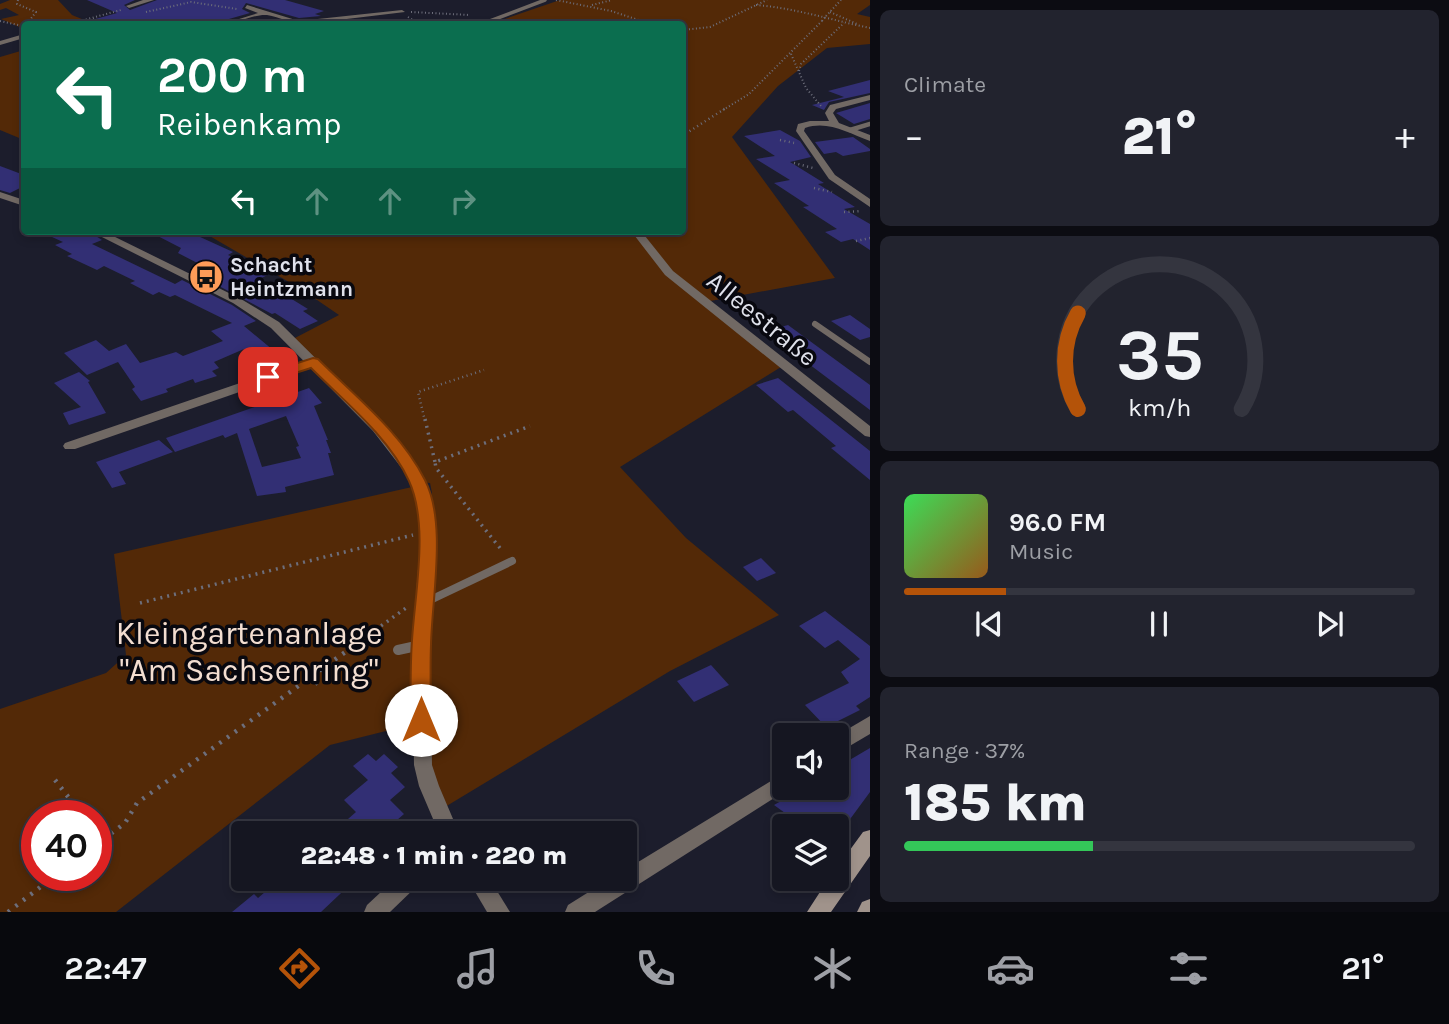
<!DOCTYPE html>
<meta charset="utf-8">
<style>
body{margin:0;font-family:Karla,sans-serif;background:#22232e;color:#f1f3f6;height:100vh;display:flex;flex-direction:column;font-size:26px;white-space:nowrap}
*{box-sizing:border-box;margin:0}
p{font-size:23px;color:#9d9fa5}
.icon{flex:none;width:38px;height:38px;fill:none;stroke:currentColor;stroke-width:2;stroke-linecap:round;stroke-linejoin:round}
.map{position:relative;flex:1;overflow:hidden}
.panel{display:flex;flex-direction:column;gap:10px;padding:10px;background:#0c0c12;width:579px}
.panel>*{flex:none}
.guide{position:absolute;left:21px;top:21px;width:665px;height:214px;border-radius:7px;box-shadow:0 4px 10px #0003,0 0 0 2px #34353f;background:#0b6e4f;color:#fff;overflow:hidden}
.buttons{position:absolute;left:772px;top:723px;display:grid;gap:14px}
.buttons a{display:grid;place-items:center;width:77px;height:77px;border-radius:7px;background:#151621;box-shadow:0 4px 10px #0003,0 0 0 2px #34353f;font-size:35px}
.speed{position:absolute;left:21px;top:800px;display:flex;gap:14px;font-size:35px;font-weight:700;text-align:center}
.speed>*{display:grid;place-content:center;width:91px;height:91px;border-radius:50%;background:#151621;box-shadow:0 4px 10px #0003,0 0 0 2px #34353f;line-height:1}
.speed .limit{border:10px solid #d22;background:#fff;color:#111}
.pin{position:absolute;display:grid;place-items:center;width:60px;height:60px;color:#fff;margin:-30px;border-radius:14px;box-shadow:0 4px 10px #0006}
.me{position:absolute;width:77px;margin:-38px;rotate:0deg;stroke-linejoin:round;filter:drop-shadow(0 0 5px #0008)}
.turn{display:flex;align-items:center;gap:24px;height:147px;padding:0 21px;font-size:32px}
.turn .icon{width:91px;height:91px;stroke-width:2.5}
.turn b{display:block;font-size:49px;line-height:60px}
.lanes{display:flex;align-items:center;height:66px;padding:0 21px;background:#0003;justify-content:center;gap:35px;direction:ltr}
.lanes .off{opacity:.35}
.big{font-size:52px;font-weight:800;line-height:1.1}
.panel .tile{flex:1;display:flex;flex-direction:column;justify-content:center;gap:10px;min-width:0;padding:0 24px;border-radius:10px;background:#22232e}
.panel .dial{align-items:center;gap:0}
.dial svg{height:182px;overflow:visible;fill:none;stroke:#34353f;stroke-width:7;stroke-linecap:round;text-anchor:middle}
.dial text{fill:#f1f3f6;stroke:none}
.song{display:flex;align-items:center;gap:21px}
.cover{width:84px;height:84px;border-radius:10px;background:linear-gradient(135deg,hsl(130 70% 55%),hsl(30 70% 35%))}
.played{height:7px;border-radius:4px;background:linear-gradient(90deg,#b45309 20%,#34353f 20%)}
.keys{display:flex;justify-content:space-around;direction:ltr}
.heat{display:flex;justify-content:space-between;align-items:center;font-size:38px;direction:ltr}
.charge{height:10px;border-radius:5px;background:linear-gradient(90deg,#34c759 37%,#34353f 0)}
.trip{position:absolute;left:231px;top:821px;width:406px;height:70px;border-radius:7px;background:#151621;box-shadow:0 4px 10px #0003,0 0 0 2px #34353f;font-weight:800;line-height:70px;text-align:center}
.tab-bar{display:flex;height:112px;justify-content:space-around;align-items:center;background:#08090d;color:#9d9fa5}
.tab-bar .icon{width:49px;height:49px}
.tab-bar .current{color:#b45309}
.tab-bar b{font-size:32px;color:#f1f3f6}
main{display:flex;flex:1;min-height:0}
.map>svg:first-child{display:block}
</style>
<main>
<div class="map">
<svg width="870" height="912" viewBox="0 0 870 912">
<rect width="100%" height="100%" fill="#1c1d2c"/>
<g fill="#532907" fill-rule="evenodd">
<path d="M10 0H58L72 15 94 24H24V29L1 19 19 15 6 8 0 10V4Z"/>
<path d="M560 0H870V5L857 14 870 17V44L827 48 778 86 732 137 835 278 705 302 781 367 620 467 686 538 779 615 670 671 440 810 418 723 330 745 116 912H0V709L106 673 126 655 114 554 421 485 429 509 432 493 430 483 420 482 293 339 339 315 301 289 201 231H682V24H490ZM37 816H96V875H37Z"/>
<path d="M24 50V140L0 130V57Z"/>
</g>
<g fill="#322f74" fill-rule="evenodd">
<path d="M87 0H135L124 5 130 10 157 0H285L324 11 315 14 321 16 299 18 246 3 242 9 250 13 222 21 220 24H93L92 20 117 13Z"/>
<path d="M870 80V93L829 102 824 110 812 105 844 97 828 91Z"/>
<path d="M870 103V119L854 124 836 113Z"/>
<path d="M780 130 800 141 811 157 790 162 824 183 818 184 855 207 844 209 870 224V250L853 239 841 242 825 232 837 229 803 207 809 206 774 183 790 180 756 159 775 156 744 136Z"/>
<path d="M853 137 870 149V151L843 156 836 152 824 154 815 142Z"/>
<path d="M0 166 24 175V186L10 193 0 190Z"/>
<path d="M39 231H88L102 240 92 244 175 284 182 280 232 305 256 321 244 326 279 355 259 363 244 349 214 362 219 368 212 371 217 376 195 383 193 379 166 389 168 392 141 401 132 389 135 387 118 362 87 375 64 353 96 340 109 351 126 344 140 363 176 352 183 356 223 341 211 331 232 323 175 295 170 297 159 292 153 295 130 283 135 281 104 266 97 270 67 256 72 254 55 245 63 242Z"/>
<path d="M148 231H187L233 252 228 255 270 274 259 279 308 309 303 311 318 321 300 329 275 313 272 314 196 274 207 268 178 253 181 248Z"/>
<path d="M850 315 870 329V337L860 340 831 321Z"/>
<path d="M788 325 870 385V410L785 346 779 345 780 342 766 331Z"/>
<path d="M79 372 90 381 88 382 106 413 69 425 63 413 81 407 54 383Z"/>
<path d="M778 378 870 451V480L831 448 836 446 793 410 788 412 756 385Z"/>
<path d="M309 388 322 403 314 406 328 440H326L331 453H328L334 475 285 487 286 492 257 496 237 433 225 438 223 435 175 452 166 438ZM286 416 299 446 296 447 301 458 262 467 249 429Z"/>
<path d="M159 440 173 452 119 472 126 484 112 488 96 462Z"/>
<path d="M761 558 776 573 757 581 743 567Z"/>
<path d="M825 611 870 646V697L856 706 860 710 826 727 805 705 849 683 841 672 860 659 838 640 825 648 799 626Z"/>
<path d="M711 665 729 685 694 702 677 681Z"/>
<path d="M870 748V792L845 826H803L774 805 804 788H836V768Z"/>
<path d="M368 754 376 761 384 754 398 767 391 773 405 787 390 800 404 814 382 833H345L354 825 348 819 356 812 344 800 368 780 353 766Z"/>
<path d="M283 878H357L321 912H232L254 894 258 898 272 886 282 885Z"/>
</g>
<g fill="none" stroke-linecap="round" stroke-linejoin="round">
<g stroke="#6d6e7b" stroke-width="2" stroke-dasharray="1 2.5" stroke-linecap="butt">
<path d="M18 0 17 4 36 12 29 21 33 24"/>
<path d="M556 0 611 11 651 24"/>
<path d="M592 5 612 0"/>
<path d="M756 5C795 8 831 20 870 28"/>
<path d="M146 12 191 2 237 9"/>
<path d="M411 12 470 15"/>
<path d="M830 12 857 24"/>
<path d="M826 16 841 0"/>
<path d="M408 17 420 24"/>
<path d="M93 19 117 24"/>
<path d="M0 21 23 26"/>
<path d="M69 24 121 10"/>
<path d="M682 30 710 27 767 0"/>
<path d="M791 54 806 88 821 106"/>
<path d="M799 71 801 64 844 23"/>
<path d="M723 110 749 94 822 21"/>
</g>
<g stroke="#6d6e7b" stroke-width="2.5" stroke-dasharray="1 3.5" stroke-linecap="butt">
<path d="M682 136 726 108"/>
<path d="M780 140 794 143"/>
<path d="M794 163 813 168"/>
<path d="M814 188 832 192"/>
<path d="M844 212 861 211"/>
<path d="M856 241 870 238"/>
<path d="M425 421 418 392 484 370"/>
</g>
<g stroke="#6d6e7b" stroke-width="3.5" stroke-dasharray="2 5" stroke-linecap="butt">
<path d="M425 419 435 462"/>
<path d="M500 548 436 468 435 462 530 426"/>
<path d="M140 603 413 535"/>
<path d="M364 638 406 608"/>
</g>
<g stroke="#6d6e7b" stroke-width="4.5" stroke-dasharray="2.5 7" stroke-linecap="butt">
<path d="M309 677 318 684"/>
<path d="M55 780 83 816"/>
<path d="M96 832 102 840"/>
<path d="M96 845 125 823 137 803 366 637"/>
<path d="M8 912 56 875"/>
</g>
<path stroke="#716964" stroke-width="3.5" d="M482 24 545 0"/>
<path stroke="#716964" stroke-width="4.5" d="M850 130 870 124"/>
<path stroke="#716964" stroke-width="6" d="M815 324 870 362"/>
<path stroke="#716964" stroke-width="8" d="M426 602 512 561"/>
<path stroke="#716964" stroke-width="10" d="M398 650 421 645"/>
<g fill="#716964" fill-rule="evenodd">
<path d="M143 0H154L129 8 126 6Z"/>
<path d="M247 5 299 21 402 10 405 12 305 24C291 24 280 17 267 15 253 14 237 24 223 24L258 13 245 8Z"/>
<path d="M24 34V38L0 45V41Z"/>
<path d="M870 95V100L836 109 833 113 839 123 870 135V141C848 133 828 120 805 128L804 131 835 175 870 199V207L829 179 796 131 798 124 810 121H829L825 113 830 105Z"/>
<path d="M631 231H641L673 271 870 426V437L865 436 665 275Z"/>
<path d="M313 358 319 362 317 365 75 449H65L63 446 65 443Z"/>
<path d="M870 716V734L836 754V736Z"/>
<path d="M784 773V788H790L595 912H565L568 905 611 878H625V870Z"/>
<path d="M396 878H421L418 885 390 912H364L367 905Z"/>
</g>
<g fill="#716964" fill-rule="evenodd">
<path d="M0 192 24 200V206L0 198Z"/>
<path d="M90 231H103L241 299 279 322 383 425 421 474 430 499 437 531 430 645 432 765 439 786 459 833H439L419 786 414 765 412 645 421 531 416 499 407 475 373 431 271 328 233 303Z"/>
<path d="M467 878H489L510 912H487Z"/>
</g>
<g fill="#a0938b" fill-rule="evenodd">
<path d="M870 830V856L831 912H807L829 878H836V869L863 832Z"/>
<path d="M870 899V912H857L862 902Z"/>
</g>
<path stroke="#6d6e7b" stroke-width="2" stroke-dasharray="1 2.5" stroke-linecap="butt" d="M822 21 826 16"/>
</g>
<path fill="#b45309" stroke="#753606" stroke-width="2" d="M313 358 318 359C355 396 401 432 425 480 447 523 432 597 431 645 430 670 431 695 431 720L428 727 421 729 413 727 410 720C411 694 410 667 412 640 415 592 429 525 409 481 389 437 344 401 311 368L268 382 261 377 263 374Z"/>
<defs>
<g id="bus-disc" transform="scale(1.75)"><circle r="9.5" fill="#fe9c58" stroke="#08080f"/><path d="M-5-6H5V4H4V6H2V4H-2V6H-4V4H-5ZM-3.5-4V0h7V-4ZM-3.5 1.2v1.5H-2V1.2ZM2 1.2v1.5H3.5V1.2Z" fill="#111"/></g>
</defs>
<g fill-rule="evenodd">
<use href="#bus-disc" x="206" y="277"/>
</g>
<g text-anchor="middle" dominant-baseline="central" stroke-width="7" stroke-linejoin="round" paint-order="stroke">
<g font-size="21" font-weight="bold" fill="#dfe1eb" stroke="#08080f" text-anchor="start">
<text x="230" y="265">Schacht<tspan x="230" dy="24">Heintzmann</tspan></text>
</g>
<g font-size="26" fill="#dfe1eb" stroke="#08080f">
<text transform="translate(762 319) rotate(39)">Alleestraße</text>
</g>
<g font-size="32" fill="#f3ded1" stroke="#08080f">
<text x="249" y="633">Kleingartenanlage<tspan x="249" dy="37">"Am Sachsenring"</tspan></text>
</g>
</g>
</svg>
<div class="buttons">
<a><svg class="icon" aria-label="sound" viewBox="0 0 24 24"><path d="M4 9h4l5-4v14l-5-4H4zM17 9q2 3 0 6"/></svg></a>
<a><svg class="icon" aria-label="layers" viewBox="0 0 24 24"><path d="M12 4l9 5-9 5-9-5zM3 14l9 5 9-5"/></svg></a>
</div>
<div class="speed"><div class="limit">40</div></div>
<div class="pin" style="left:268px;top:377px;background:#d93025"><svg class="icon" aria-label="arrive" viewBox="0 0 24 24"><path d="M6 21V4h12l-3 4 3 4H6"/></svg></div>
<svg class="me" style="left:421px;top:720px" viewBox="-20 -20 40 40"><circle r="19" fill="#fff"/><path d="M0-13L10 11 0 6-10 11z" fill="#b45309"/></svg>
<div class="trip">22:48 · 1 min · 220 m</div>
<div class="guide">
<div class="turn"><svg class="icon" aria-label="left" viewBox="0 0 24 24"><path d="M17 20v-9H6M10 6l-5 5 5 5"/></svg><div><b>200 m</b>Reibenkamp</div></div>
<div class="lanes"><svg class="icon" aria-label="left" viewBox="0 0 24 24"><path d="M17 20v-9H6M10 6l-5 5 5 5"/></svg><svg class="icon off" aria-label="ahead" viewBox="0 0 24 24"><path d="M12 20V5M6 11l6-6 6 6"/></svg><svg class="icon off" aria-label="ahead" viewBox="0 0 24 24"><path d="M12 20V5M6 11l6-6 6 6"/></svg><svg class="icon off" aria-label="right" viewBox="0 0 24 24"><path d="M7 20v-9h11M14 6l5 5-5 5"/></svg></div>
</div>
</div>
<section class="panel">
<div class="tile"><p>Climate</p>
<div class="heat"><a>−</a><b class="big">21°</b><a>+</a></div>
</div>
<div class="tile dial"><svg viewBox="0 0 100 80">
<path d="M14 69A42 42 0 1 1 86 69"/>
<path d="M14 69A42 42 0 0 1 14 27" stroke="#b45309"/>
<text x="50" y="56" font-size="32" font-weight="700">35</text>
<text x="50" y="72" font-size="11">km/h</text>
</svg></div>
<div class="tile">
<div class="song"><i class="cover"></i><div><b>96.0 FM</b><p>Music</p></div></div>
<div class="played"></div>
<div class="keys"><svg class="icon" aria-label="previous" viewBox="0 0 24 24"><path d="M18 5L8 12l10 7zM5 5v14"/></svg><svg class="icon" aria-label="pause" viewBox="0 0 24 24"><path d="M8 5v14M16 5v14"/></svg><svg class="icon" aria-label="next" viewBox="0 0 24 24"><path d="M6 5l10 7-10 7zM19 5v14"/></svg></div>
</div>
<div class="tile"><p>Range · 37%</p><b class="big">185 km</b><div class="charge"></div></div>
</section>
</main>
<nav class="tab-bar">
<b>22:47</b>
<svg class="icon current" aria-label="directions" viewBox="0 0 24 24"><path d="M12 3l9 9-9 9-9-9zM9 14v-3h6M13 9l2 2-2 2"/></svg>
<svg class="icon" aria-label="music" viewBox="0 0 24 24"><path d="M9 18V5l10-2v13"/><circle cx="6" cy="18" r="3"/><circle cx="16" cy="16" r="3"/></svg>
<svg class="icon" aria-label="phone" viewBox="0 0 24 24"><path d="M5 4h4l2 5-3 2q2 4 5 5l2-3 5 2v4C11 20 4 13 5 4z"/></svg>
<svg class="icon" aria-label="climate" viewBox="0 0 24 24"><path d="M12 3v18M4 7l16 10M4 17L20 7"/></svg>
<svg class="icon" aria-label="car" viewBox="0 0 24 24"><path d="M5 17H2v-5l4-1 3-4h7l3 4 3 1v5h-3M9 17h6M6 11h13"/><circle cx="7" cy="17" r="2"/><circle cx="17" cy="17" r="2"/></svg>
<svg class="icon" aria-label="filters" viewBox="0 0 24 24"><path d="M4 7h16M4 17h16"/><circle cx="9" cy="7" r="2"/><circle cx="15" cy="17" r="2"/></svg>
<b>21°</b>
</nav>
